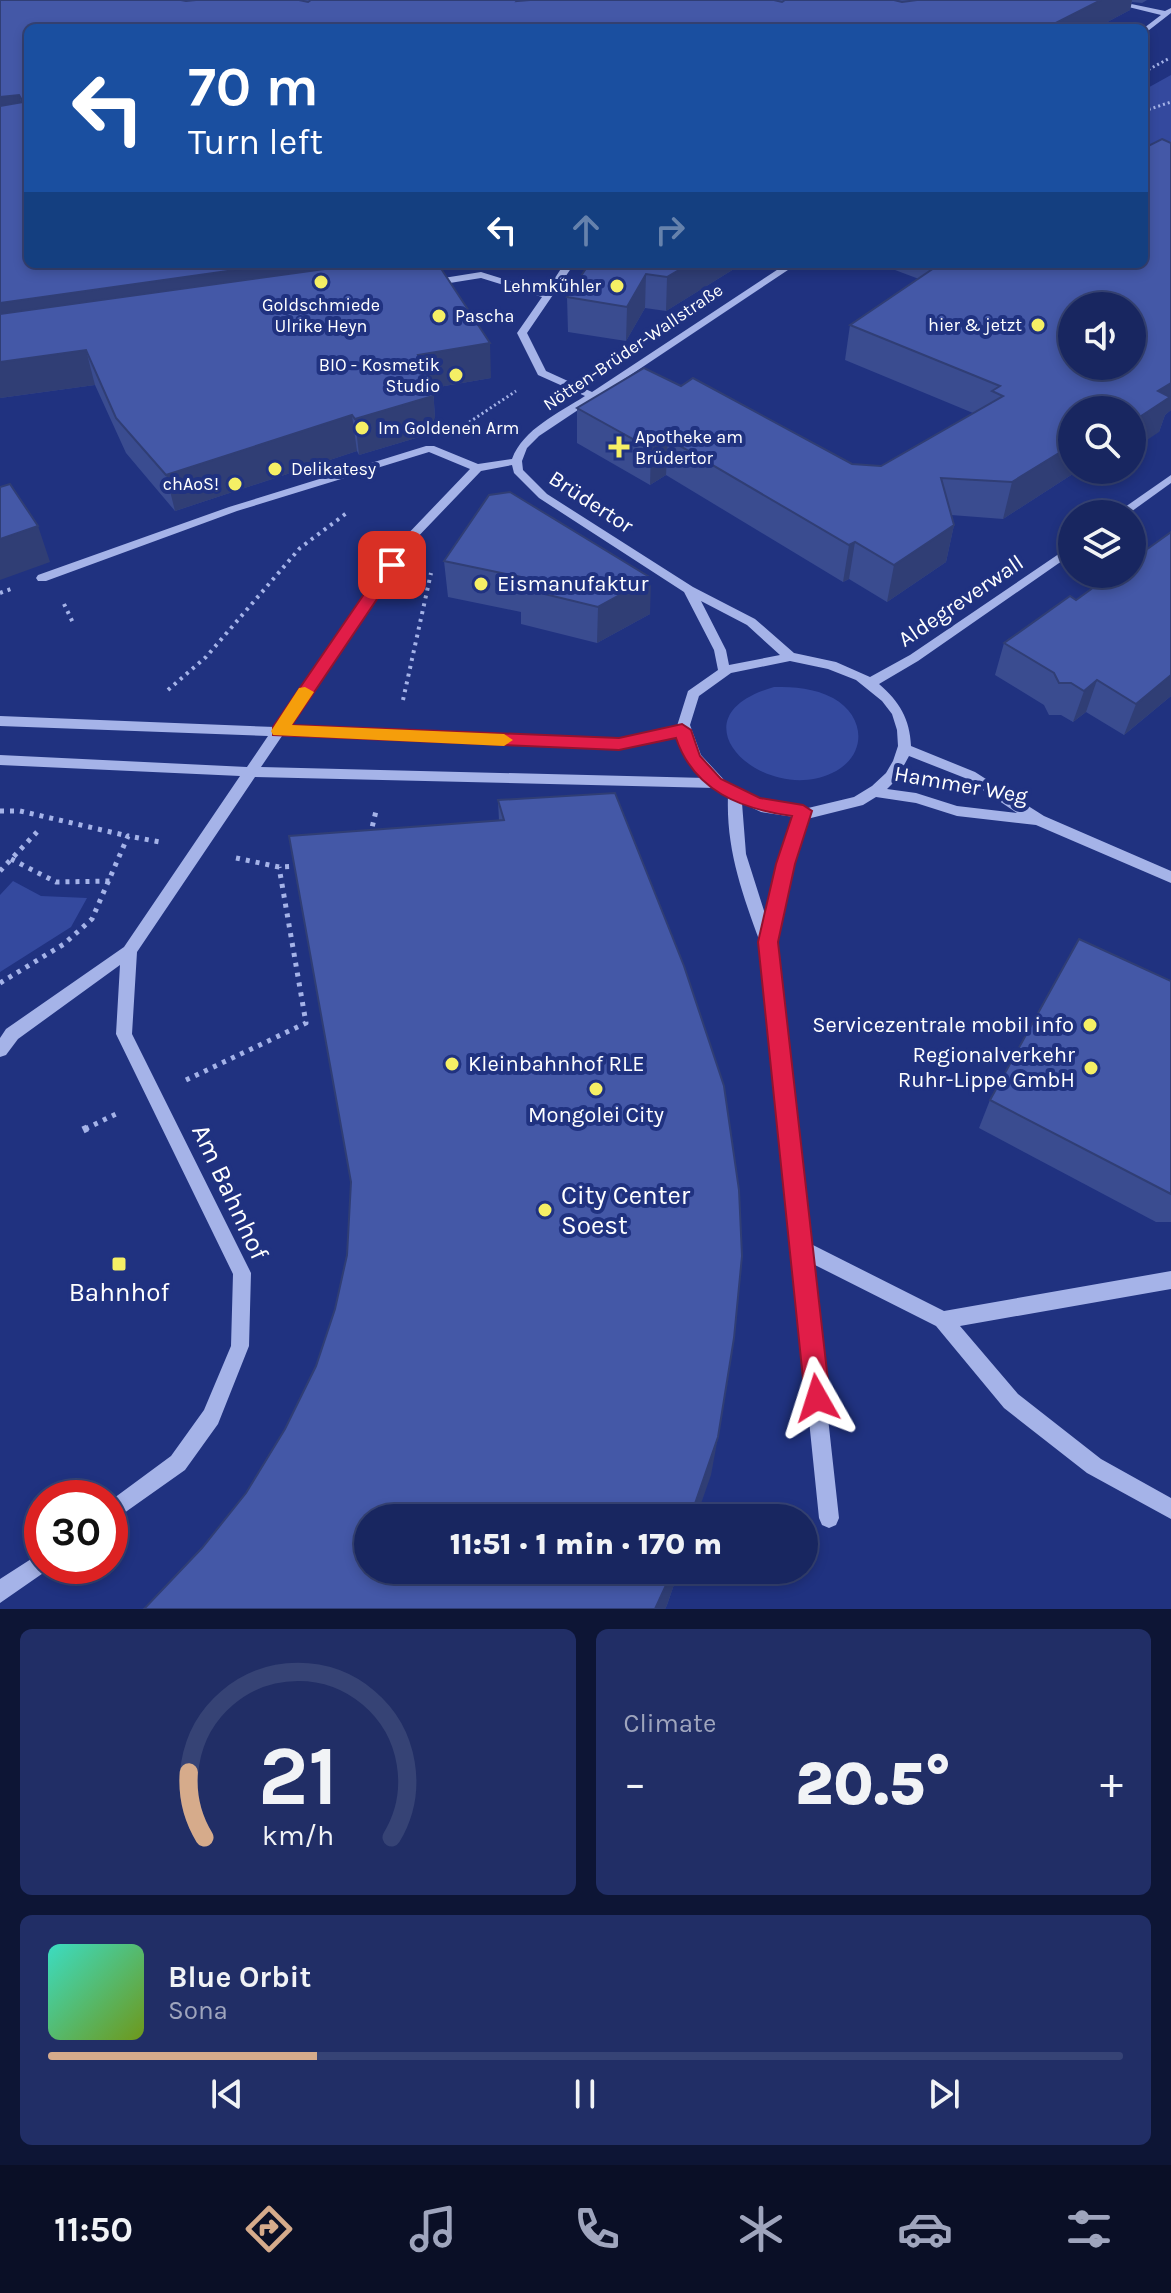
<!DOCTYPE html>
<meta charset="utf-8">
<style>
body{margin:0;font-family:Karla,sans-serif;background:#212e66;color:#f1f3f6;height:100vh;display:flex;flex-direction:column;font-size:30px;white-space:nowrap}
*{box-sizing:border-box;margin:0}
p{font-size:26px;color:#9fa5bd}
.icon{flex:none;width:44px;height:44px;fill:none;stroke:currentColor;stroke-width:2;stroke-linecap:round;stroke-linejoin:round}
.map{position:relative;height:1609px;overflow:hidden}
.details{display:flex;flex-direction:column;gap:20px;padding:20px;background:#0d1535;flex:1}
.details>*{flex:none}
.top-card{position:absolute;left:24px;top:24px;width:1124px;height:244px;border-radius:12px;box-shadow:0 4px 12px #0003,0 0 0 2px #364375;background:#1a4fa0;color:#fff;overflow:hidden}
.fabs{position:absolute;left:1058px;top:292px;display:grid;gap:16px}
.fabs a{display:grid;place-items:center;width:88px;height:88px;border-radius:50%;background:#182660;box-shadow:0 4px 12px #0003,0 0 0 2px #364375;font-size:40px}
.speed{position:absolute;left:24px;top:1480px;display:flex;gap:16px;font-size:40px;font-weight:700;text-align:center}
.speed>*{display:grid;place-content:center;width:104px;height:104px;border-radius:50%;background:#182660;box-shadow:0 4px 12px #0003,0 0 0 2px #364375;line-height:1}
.speed .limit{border:12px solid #d22;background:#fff;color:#111}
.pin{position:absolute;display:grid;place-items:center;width:68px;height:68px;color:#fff;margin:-34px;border-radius:16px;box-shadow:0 4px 12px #0006}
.me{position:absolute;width:88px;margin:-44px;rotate:354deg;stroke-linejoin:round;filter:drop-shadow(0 0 6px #0008)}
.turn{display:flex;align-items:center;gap:28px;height:168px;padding:0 32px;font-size:36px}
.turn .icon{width:104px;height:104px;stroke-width:2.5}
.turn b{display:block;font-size:56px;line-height:68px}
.lanes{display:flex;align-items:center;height:76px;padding:0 32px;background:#0003;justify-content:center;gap:40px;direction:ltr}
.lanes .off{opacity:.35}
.big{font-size:60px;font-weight:800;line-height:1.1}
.details .tile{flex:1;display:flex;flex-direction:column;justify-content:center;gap:12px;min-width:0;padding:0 28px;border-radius:12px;background:#212e66}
.details .dial{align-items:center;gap:0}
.dial svg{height:208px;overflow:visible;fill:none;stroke:#364375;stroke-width:7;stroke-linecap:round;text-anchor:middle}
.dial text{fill:#f1f3f6;stroke:none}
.song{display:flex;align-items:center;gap:24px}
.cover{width:96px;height:96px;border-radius:12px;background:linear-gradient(135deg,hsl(170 70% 55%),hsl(80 70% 35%))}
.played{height:8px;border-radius:4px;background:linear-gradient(90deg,#d6ab8b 25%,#364375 25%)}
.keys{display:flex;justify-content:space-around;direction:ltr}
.heat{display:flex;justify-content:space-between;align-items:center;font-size:44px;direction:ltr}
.details .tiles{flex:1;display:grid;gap:20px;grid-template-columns:1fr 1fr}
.tile:last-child{grid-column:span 2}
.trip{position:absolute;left:354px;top:1504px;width:464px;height:80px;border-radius:40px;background:#182660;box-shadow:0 4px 12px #0003,0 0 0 2px #364375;font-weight:800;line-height:80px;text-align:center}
.menu{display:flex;height:128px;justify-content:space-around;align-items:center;background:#0a0f26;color:#9fa5bd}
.menu .icon{width:56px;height:56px}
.menu .current{color:#d6ab8b}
.menu b{font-size:36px;color:#f1f3f6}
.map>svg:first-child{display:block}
</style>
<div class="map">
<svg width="1171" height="1609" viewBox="0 0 1171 1609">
<rect width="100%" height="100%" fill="#203280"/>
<g fill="#34499e">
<path d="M1171 75V157L1163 161 1144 148V90Z"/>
<path d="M774 687C795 687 814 688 833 698 867 717 867 757 832 773 764 806 667 717 774 687Z"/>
<path d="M13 881 41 896 87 898 71 927 0 972V895Z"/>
</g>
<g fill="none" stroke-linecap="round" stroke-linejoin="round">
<g stroke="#a5b3e8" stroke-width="3" stroke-dasharray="2 3" stroke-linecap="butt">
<path d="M1144 72 1168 59"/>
<path d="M1144 111 1171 102"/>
<path d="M465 425 516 391"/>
</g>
<g stroke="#a5b3e8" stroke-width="4" stroke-dasharray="3 5" stroke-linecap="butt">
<path d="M0 593 11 589"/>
<path d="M64 604 74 625"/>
<path d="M168 690 206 657 300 548 348 512"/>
<path d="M403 700 431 573"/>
</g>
<g stroke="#a5b3e8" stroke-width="5" stroke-dasharray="4 6" stroke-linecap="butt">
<path d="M0 811H20L128 836"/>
<path d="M370 836 376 811"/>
<path d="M236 858 279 867 301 866"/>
<path d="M11 859 56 882 110 881"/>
<path d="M0 871 37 832"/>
<path d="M0 983 64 944 92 919 128 836 160 842"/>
<path d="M186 1080 306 1023 279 867"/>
<path d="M85 1129 120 1112"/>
</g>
<path stroke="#a5b3e8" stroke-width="7" stroke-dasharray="5 8" stroke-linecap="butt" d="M83 1130 89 1127"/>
<g fill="#a5b3e8" fill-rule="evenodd">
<path d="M1100 0H1112L1165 11 1171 8V13L1144 34V28L1161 15Z"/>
<path d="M564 264H574L527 333 546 371 592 392 786 264H797L539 436 527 448 522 461 523 470 547 494 693 587 755 619 794 653 836 662 870 677 910 655 1072 545V554L918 661 879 684C899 701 910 719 911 746L975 772 1044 816 1171 871V883L1036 825 957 816 916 803 876 797 863 805 807 819 792 864 776 942 809 1243 944 1311 1171 1271V1289L960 1326 1018 1394 1101 1459 1171 1498V1519L1087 1473 1004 1408 936 1326 811 1263 839 1518 836 1525 829 1528 822 1525 819 1518 760 942C742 893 726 849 728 796L715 788 255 777 137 952 132 1034 251 1273 249 1346 218 1424 185 1470 110 1523V1501L171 1456 204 1410 231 1346 233 1274 116 1034 120 965 18 1039 6 1055 0 1057V1038L6 1029 124 947 240 776 0 765V755L247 767 268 736 0 726V716L275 727 403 539 470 469 429 452 237 511 46 581H38L36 578 38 575 229 507 426 446H434L478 464 512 459C523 429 559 413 585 396L538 375 517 333 542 297 481 278 431 286 426 283 431 280 481 272 546 292ZM512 465 514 473 539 498 684 592 714 650 718 670 688 691 677 726 619 739 288 727 411 544 481 471ZM701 601 747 625 780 655 729 665 726 650ZM790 661 828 669 856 680 882 701 892 714 897 730 898 746 893 761 886 773 872 786 854 797 808 808 764 802 727 783 701 755 690 725 699 696 731 673ZM680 735 690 761 706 778 261 767 282 736 619 749ZM909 756 965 778 1017 813 957 806 916 793 887 789 896 780ZM742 803 761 812 794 817 778 864 766 917 746 854Z"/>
<path d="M1171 475V483L1128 514H1115Z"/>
<path d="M42 1552V1566H51L49 1569 0 1603V1579Z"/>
</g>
</g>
<g fill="#3a4c90">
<path d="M0 0H1147L1142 3 1132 2 1130 10 1096 28H28L491 378 433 388 436 432 359 455 357 451 175 511 126 453 95 385 0 398Z"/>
<path d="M1171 142V410L1165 415 1159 432 1072 410V470H1079L1003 519 951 515 954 525 946 562 887 602 849 579 843 582 666 475 650 485 577 443V408L852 464 881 466 973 413 845 360 850 325 919 279 879 264H1144Z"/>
<path d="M589 264H742L666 311 645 308 626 341 568 332 567 297Z"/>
<path d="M489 495 650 614 597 643 521 624V612L448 597 444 561Z"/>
<path d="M1171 532V696L1124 735 1086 712 1073 722 1061 715H1049L1044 705 995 675 1004 643 1076 600Z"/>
<path d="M498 800 711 1475 368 1570H679L667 1605 665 1609H144L202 1548 246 1493 285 1429 316 1366 499 821Z"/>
<path d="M1171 981V1222H1156L979 1128 990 1100Z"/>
</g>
<g fill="#303e75">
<path d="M1101 0H1132L1130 10 1096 28H1046Z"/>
<path d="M19 95 28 126 0 129V97Z"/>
<path d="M277 264H426L0 339V303Z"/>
<path d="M689 264H742L666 311 667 277Z"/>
<path d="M646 274 645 308 626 341 627 307Z"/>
<path d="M490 343 491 378 433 388 436 432 359 455 355 419 418 355Z"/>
<path d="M86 350 95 385 0 398V362Z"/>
<path d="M1171 383V410L1165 415 1159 432 1132 450V422L1158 391Z"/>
<path d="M352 415 357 451 175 511 166 475Z"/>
<path d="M668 439 666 475 650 485 651 449Z"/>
<path d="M1072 445V470H1079L1003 519 1012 482Z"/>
<path d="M954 525 946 562 887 602 894 565Z"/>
<path d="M38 526 50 562 0 580V539Z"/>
<path d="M855 542 849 579 843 582 849 545Z"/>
<path d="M651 578 650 614 597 643 598 607Z"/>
<path d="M1171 675V696L1124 735 1136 704Z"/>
<path d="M1097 680 1086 712 1073 722 1084 691Z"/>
<path d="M718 1437 711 1475 696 1518H690Z"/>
<path d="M673 1570H679L667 1605 665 1609H655Z"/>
</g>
<g fill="#4458a7" stroke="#303e75" stroke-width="2" fill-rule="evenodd">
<path d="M0 0H181L186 1 196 0H299L308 2 311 0H518L517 1 530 0H774L782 2 785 0H894L902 2 917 0H1101L1046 28H28V264H277L0 303V106L23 102 19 95 0 97Z"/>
<path d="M1162 139 1171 143V383L1158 391 1170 397 1132 422V410H1072V445L1012 482 941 478 954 525 894 565 855 542 849 545 668 439 651 449 577 408 644 368 681 386 693 378 852 464 881 466 1003 396 992 391 1000 386 850 325 940 264H1144V148ZM1072 306H1132V366H1072Z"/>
<path d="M361 264H438L490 343 418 355 433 385 428 386 433 396 355 419 352 415 166 475 116 418 86 350 0 362V314Z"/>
<path d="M589 264H689L667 277 646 274 627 307 567 297Z"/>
<path d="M10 484 38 526 0 539V487Z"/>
<path d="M510 492 651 578 598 607 520 588 526 578 444 561 489 495Z"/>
<path d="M1171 532V675L1136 704 1097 680 1084 691 1071 683H1059L1054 673 1004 643 1070 596 1076 600 1112 574H1132V560Z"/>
<path d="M615 793 684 966 724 1086 739 1190 742 1256 734 1338 718 1437 690 1518H368V1570H673L655 1609H144L202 1548 246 1493 285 1429 316 1366 335 1309 347 1255 351 1182 289 836 504 820 498 800Z"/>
<path d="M1079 939 1171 981V1194L990 1100Z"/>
</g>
<path fill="#e11d48" stroke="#92132f" stroke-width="2" d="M392 560 400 565 292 725 619 738 682 724 691 730 700 756 721 779 760 798 803 805 812 811 795 864 778 942 830 1398 826 1407 817 1411 809 1407 805 1398 758 942 776 864 792 816C741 809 694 791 676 738L619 750 273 735V727L386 562Z"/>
<path fill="#f59e0b" d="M305 687 314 692 292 725 504 734 513 740 504 746 273 735 271 731 299 688Z"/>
<g fill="#f5ef65" stroke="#203280" stroke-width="3">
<circle cx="321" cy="282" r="8"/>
<circle cx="617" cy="286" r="8"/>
<circle cx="439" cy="316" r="8"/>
<circle cx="1038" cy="325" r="8"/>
<circle cx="456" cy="375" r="8"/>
<circle cx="362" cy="428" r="8"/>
<path d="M615 435h8v8h8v8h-8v8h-8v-8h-8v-8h8z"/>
<circle cx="275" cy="469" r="8"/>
<circle cx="235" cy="484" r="8"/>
<circle cx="481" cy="584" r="8"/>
<circle cx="1090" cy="1025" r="8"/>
<circle cx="452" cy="1064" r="8"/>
<circle cx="1091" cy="1068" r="8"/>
<circle cx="596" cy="1089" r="8"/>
<circle cx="545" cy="1210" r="8"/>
<rect x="111" y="1256" width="16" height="16" rx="4"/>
</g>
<g text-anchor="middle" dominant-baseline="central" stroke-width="8" stroke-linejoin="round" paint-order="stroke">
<g font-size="18" fill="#fff" stroke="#203280" text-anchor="end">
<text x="601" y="286">Lehmkühler</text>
<text x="321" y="305" text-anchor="middle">Goldschmiede<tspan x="321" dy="21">Ulrike Heyn</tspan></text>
<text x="455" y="316" text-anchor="start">Pascha</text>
<text x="1022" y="325">hier &amp; jetzt</text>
<text x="440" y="365">BIO - Kosmetik<tspan x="440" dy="21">Studio</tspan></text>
<text x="378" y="428" text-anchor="start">Im Goldenen Arm</text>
<text x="635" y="437" text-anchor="start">Apotheke am<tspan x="635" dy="21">Brüdertor</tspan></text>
<text x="291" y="469" text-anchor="start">Delikatesy</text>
<text x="219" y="484">chAoS!</text>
</g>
<g font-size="18" fill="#fff" stroke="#203280">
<text transform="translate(633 347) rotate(-34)">Nötten-Brüder-Wallstraße</text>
</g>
<g font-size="22" fill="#fff" stroke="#203280">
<text transform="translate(591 502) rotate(33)">Brüdertor</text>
<text transform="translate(961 601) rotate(-34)">Aldegreverwall</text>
<text transform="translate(961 785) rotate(10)">Hammer Weg</text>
</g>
<g font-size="22" fill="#fff" stroke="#203280" text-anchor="start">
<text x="497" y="584">Eismanufaktur</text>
<text x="1074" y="1025" text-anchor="end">Servicezentrale mobil info</text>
<text x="1075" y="1055" text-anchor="end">Regionalverkehr<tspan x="1075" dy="25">Ruhr-Lippe GmbH</tspan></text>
<text x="468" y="1064">Kleinbahnhof RLE</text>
<text x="596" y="1115" text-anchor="middle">Mongolei City</text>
</g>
<g font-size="26" fill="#fff" stroke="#203280">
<text transform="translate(230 1192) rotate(65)">Am Bahnhof</text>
</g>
<g font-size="26" fill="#fff" stroke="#203280" text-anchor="start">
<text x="561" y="1195">City Center<tspan x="561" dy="30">Soest</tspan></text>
<text x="119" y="1292" text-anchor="middle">Bahnhof</text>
</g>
</g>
</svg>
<div class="fabs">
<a><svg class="icon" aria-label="sound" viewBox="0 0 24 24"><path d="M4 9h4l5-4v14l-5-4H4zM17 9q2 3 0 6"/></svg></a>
<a><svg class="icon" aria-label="search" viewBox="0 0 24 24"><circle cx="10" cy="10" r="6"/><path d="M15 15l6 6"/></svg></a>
<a><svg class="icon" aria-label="layers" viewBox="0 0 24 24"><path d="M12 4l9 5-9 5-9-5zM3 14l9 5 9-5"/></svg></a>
</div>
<div class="speed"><div class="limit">30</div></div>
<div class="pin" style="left:392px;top:565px;background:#d93025"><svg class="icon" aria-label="arrive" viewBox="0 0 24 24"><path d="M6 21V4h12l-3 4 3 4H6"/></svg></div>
<svg class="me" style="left:817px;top:1398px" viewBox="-20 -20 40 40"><path d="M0-17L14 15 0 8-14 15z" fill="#e11d48" stroke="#fff" stroke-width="4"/></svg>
<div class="trip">11:51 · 1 min · 170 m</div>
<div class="top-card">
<div class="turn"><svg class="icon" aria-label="left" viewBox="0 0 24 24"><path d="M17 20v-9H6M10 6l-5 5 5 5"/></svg><div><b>70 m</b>Turn left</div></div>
<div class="lanes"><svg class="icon" aria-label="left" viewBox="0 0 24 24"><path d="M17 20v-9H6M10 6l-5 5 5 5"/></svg><svg class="icon off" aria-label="ahead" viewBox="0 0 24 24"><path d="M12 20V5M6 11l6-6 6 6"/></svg><svg class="icon off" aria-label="right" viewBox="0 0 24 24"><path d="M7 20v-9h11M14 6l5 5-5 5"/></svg></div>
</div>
</div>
<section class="details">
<div class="tiles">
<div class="tile dial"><svg viewBox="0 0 100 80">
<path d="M14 69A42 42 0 1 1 86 69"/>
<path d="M14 69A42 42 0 0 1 8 44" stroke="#d6ab8b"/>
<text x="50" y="56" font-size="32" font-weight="700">21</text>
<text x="50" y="72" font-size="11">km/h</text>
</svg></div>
<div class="tile"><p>Climate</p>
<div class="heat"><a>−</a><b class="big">20.5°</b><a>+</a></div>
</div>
<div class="tile">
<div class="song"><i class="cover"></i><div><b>Blue Orbit</b><p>Sona</p></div></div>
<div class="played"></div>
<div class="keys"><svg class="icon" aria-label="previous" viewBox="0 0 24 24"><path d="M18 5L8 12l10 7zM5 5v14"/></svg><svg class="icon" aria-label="pause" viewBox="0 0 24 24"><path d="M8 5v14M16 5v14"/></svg><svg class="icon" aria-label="next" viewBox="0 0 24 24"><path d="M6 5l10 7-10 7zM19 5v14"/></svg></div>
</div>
</div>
</section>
<nav class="menu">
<b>11:50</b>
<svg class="icon current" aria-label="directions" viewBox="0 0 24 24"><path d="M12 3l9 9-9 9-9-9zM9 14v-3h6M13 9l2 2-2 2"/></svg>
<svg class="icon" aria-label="music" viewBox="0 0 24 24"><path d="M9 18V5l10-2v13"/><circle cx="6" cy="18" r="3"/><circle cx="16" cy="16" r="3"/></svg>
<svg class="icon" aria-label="phone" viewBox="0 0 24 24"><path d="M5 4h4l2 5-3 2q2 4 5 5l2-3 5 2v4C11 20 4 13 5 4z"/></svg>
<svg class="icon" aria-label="climate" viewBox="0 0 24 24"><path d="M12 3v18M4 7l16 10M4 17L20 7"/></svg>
<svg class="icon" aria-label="car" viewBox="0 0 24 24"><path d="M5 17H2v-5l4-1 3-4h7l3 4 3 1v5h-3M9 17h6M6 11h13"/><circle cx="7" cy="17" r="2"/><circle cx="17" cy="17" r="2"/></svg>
<svg class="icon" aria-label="filters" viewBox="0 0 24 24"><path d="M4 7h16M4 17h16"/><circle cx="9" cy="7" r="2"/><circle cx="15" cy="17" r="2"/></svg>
</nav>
